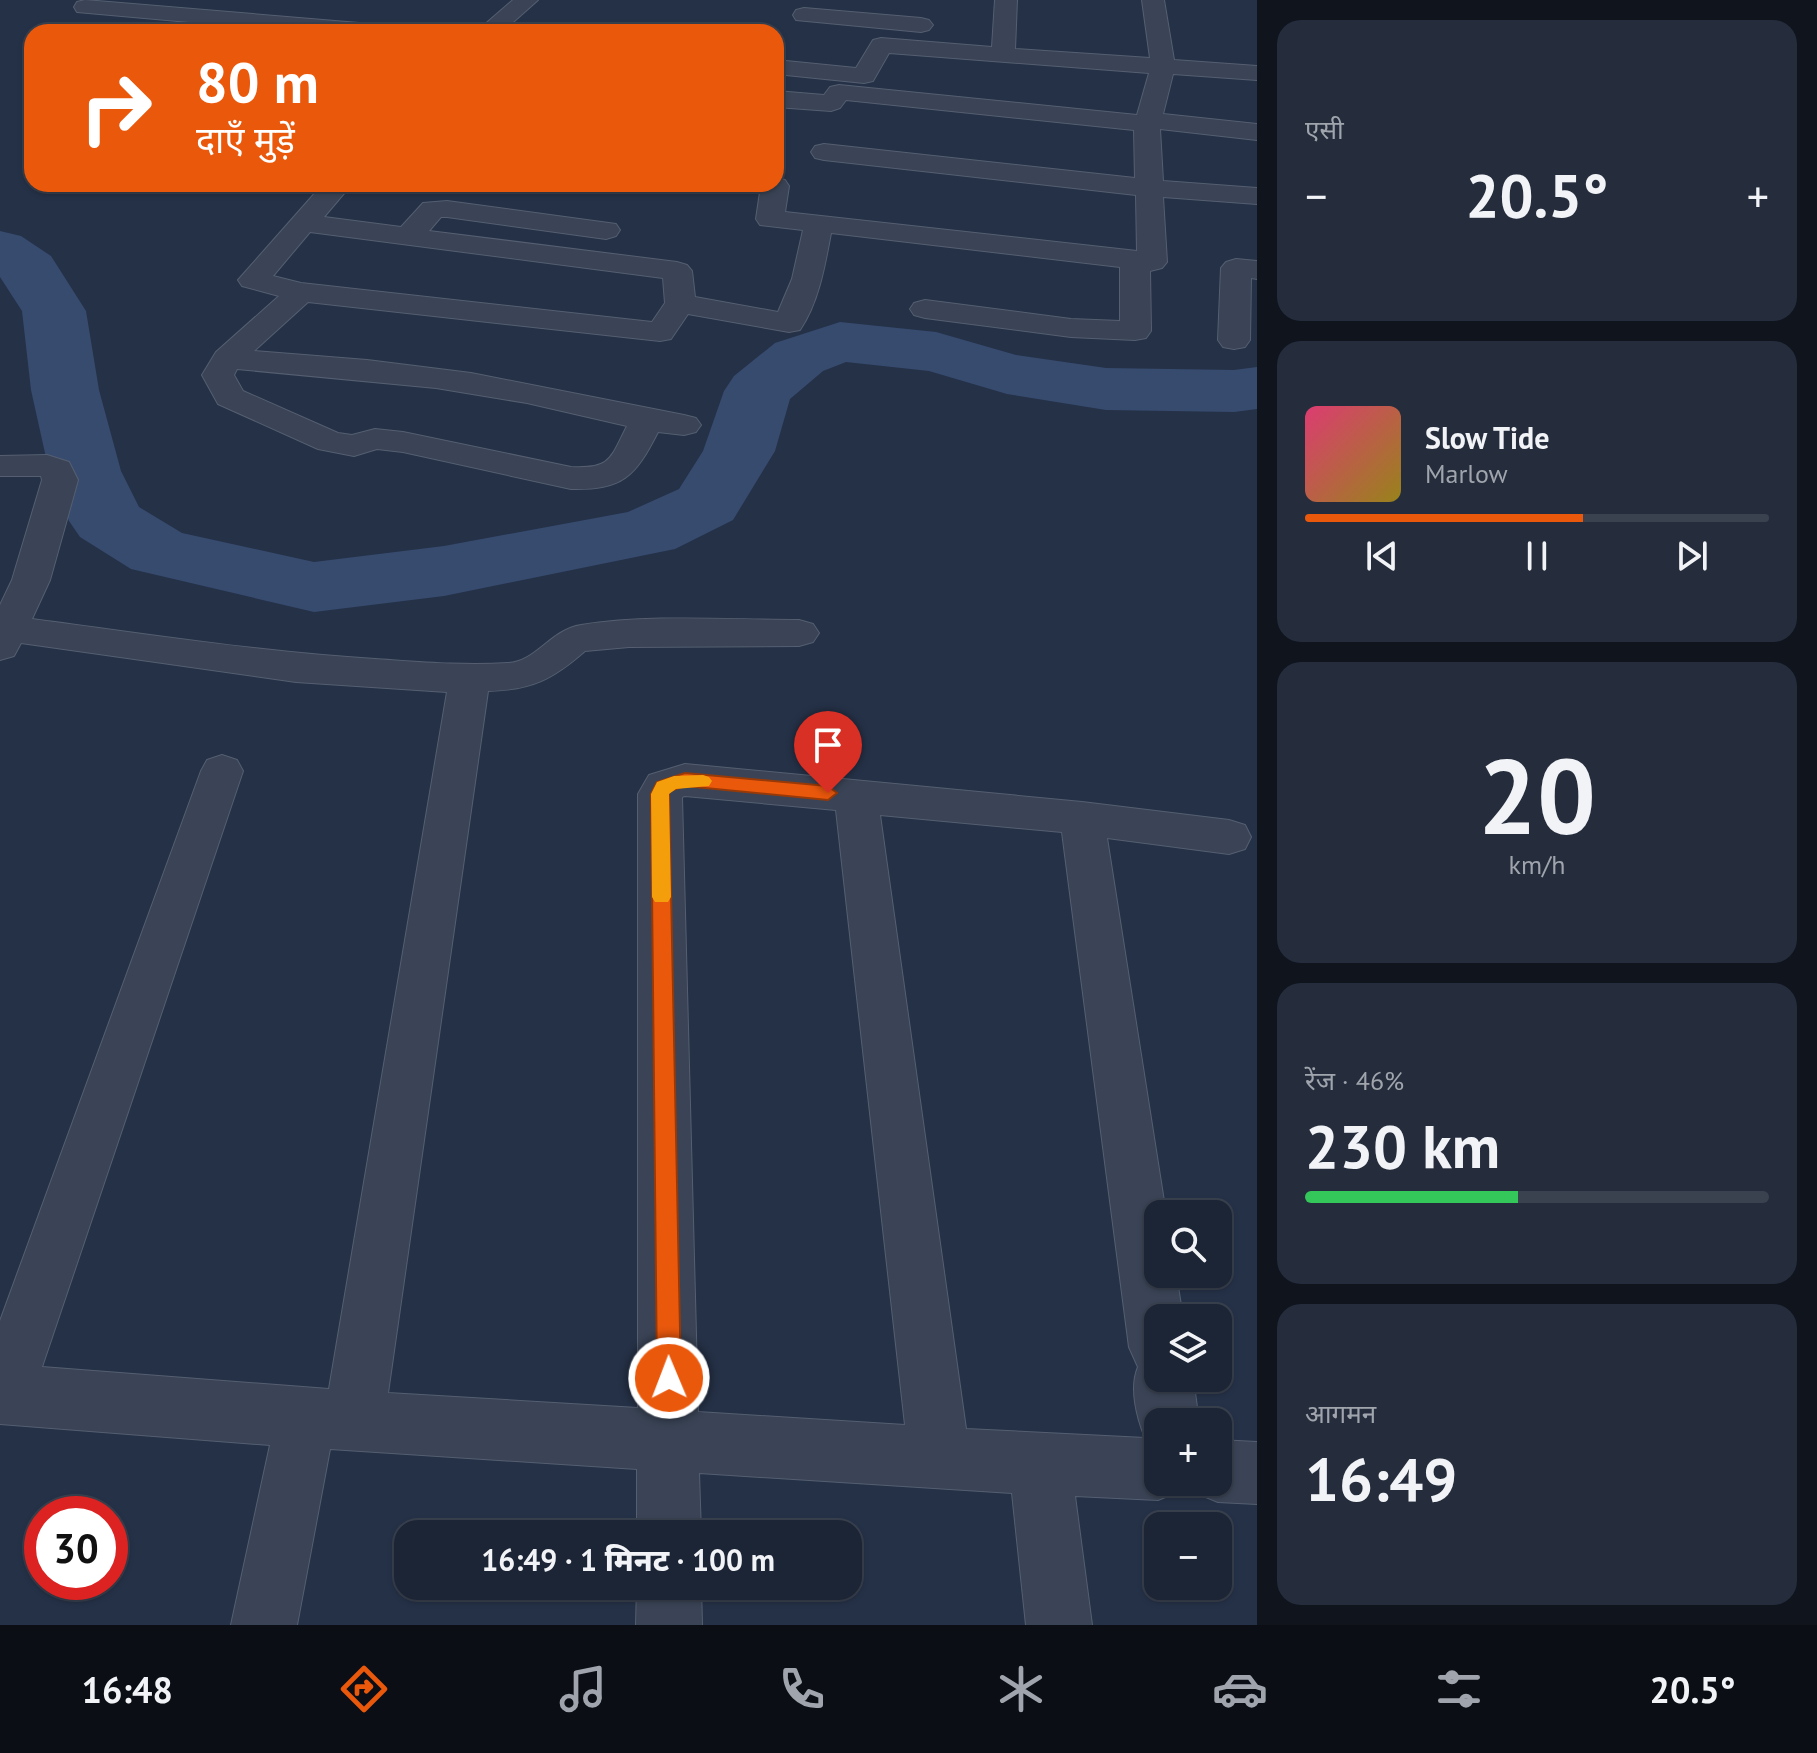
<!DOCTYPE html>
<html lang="hi">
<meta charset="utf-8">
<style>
body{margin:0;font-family:"PT Sans","Noto Sans Devanagari",sans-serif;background:#252d3d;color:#f1f3f6;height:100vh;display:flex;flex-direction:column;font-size:30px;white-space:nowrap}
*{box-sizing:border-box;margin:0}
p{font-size:26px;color:#a0a5ad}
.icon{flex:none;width:44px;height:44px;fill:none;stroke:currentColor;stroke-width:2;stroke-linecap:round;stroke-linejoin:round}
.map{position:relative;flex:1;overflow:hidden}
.sheet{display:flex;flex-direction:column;gap:20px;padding:20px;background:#0f141d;width:560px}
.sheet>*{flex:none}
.banner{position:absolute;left:24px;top:24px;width:760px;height:168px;border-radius:24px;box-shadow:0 2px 6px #0004,0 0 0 2px #3a4250;background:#ea580c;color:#fff;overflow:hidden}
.buttons{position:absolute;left:1144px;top:1200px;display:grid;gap:16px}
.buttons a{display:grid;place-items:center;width:88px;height:88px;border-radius:16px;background:#1c2535;box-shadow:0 2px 6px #0004,0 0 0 2px #3a4250;font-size:40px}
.speed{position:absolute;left:24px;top:1496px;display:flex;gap:16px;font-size:40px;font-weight:700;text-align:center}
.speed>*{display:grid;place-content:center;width:104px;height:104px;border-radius:50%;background:#1c2535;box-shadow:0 2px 6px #0004,0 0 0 2px #3a4250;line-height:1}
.speed .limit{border:12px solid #d22;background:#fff;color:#111}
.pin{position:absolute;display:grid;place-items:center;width:68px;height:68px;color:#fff;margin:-82px -34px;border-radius:50% 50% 50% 0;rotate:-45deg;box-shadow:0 0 8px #0007}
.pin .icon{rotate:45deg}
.me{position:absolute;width:88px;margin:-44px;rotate:359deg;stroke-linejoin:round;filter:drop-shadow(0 0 6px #0008)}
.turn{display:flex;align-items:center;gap:28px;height:168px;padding:0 40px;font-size:36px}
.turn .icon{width:104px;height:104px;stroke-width:2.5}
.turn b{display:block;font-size:56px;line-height:68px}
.big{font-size:60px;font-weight:800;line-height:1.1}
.sheet .card{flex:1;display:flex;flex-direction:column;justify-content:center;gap:12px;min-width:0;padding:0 28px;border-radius:24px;background:#252d3d}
.sheet .dial{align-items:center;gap:0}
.dial b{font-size:104px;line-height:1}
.song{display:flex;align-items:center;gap:24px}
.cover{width:96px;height:96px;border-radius:12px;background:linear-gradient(135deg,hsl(340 70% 55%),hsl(50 70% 35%))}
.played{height:8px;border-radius:4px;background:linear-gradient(90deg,#ea580c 60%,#3a4250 60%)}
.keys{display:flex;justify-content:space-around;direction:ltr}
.heat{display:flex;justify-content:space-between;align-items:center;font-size:44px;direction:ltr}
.charge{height:12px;border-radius:6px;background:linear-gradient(90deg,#34c759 46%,#3a4250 0)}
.trip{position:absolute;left:394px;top:1520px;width:468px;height:80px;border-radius:24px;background:#1c2535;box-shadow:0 2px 6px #0004,0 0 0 2px #3a4250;font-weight:800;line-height:80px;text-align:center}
.menu{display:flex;height:128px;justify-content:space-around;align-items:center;background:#0b0f15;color:#a0a5ad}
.menu .icon{width:56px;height:56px}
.menu .on{color:#ea580c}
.menu b{font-size:36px;color:#f1f3f6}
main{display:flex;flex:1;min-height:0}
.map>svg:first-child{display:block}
</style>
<main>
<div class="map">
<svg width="1257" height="1625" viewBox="0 0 1257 1625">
<rect width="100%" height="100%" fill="#253147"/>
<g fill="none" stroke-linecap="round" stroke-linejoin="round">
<path fill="#374b6f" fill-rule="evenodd" d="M0 231 21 236 51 256 86 311 99 390 121 471 139 507 182 533 314 562 444 546 628 512 679 489 703 451 724 391 734 376 775 343 840 322 936 332 1016 355 1106 368 1234 370 1257 367V409L1234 412 1106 410 1007 394 929 371 846 362 823 371 790 399 775 451 733 520 675 549 444 596 314 612 131 569 80 537 69 521 49 471 31 390 22 311 0 277Z"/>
<g stroke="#555f71" stroke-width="2">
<g id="minor">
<path d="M85 0 383 25 391 27 395 32H301L77 12 74 7 77 2Z"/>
<path d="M513 0H538L502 32H476Z"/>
<path d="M995 0H1017L1015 49 1150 58 1142 0H1164L1174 60 1257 66V80L1173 74 1163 114 1257 124V140L1160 129 1163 181 1257 188V204L1163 197 1167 262 1162 268 1150 271 1151 331 1146 338 1135 340 1071 337 925 318 914 315 910 309 914 303 925 300 1071 319 1120 321V267L831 233C825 265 819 302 800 330L789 332 688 314 671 339 660 341 308 302 254 351 367 360 471 373 684 415 696 418 701 425 696 432 684 435 658 432C635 477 623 490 571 489L403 452 377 449 354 456 318 449 218 404 202 375 216 352 279 296 242 286 238 280 323 184H352L324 217 401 227 423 203 447 201 616 224 620 230 616 236 606 239 447 217H441L429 231 677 262 687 265 692 271 695 297 778 312 792 279 803 230 760 225 756 219 760 192 753 190 749 184H776V178L785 180 789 186 785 212 1137 251 1136 195 824 160 815 158 811 152 815 146 824 144 1135 178 1134 130 846 100 840 108 831 111 776 107V91L824 95 830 87 839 85 1137 115 1149 73 889 53 873 81 864 83 776 74V60L856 68 873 40 881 38 992 47ZM310 232 663 278 665 303 652 322 301 283 273 276ZM237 369 436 388 527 403 627 426C610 459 611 469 571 467L403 432 375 429 352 435 338 433 243 391 234 375Z"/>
<path d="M804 8 921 18 929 20 933 25 929 30 921 32 796 20 793 15 796 10Z"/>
<path d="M1236 259 1257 261V279L1251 278 1250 340 1245 347 1234 349 1223 347 1218 340 1221 268 1226 262Z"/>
<path d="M47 455 69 462 78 480 50 580 32 619C147 634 260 652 375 659 420 662 464 666 508 663 536 662 550 630 581 625 650 614 729 620 799 620L813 624 819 633 813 642 799 646 629 647 585 651C553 679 532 690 488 691L388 1393 638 1408V794L649 775 685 764 1082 802 1229 820 1245 825 1251 837 1245 849 1229 854 1107 838 1166 1214H1158V1274H1176L1183 1318H1158V1378H1193L1199 1422H1158V1482H1183L1180 1491 1158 1500 1075 1496 1092 1625H1026L1012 1493 699 1473 701 1534H637V1469L330 1449 297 1625H231L270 1445 0 1424V1321L201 771 207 760 222 755 237 760 243 771 42 1367 329 1389 447 692 296 682 21 643 14 656 0 660V605L12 580 42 480 41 476H0V456ZM685 796 836 810 905 1425 698 1412 682 797ZM880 815 1062 832 1129 1347 1138 1367C1129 1388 1137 1418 1145 1438L966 1429Z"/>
<path d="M1218 1440 1257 1442V1504L1218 1502 1196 1493 1192 1482H1218Z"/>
<path d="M637 1586H701L702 1625H636Z"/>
</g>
</g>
<use href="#minor" fill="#3a4456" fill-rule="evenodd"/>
</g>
<path fill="#ea580c" stroke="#983908" stroke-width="2" d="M685 773 828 786 837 793 828 800 685 786 670 791 669 794 681 1378 678 1387 669 1390 660 1387 657 1378 651 794 657 782Z"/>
<path fill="#f59e0b" d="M703 775 709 777 712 781 709 786 676 789 669 794 671 897 668 902H655L652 897 651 794 657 782 674 776Z"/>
</svg>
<div class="buttons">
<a><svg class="icon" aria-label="search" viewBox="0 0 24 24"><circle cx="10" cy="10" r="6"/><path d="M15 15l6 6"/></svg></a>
<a><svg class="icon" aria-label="layers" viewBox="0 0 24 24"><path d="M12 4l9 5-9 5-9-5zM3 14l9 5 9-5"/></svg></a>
<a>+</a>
<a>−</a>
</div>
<div class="speed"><div class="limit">30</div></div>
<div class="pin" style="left:828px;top:793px;background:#d93025"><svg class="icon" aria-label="arrive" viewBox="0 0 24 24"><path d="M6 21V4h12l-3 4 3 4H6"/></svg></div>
<svg class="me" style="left:669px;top:1378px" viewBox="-20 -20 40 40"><circle r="17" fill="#ea580c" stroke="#fff" stroke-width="3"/><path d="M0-11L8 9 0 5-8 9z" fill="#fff"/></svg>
<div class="trip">16:49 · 1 मिनट · 100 m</div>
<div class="banner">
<div class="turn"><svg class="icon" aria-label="right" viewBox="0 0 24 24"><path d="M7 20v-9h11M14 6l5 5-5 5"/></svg><div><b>80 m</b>दाएँ मुड़ें</div></div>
</div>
</div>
<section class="sheet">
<div class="card"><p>एसी</p>
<div class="heat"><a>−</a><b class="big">20.5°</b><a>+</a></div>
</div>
<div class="card">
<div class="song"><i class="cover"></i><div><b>Slow Tide</b><p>Marlow</p></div></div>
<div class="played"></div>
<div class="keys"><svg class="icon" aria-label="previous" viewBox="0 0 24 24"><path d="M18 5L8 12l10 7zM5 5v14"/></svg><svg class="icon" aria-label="pause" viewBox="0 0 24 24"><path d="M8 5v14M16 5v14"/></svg><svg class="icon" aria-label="next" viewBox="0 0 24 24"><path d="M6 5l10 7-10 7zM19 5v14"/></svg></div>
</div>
<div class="card dial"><b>20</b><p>km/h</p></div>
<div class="card"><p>रेंज · 46%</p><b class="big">230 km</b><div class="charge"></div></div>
<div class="card"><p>आगमन</p><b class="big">16:49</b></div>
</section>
</main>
<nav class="menu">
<b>16:48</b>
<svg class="icon on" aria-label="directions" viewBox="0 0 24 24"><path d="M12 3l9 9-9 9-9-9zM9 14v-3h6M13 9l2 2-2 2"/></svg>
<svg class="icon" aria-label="music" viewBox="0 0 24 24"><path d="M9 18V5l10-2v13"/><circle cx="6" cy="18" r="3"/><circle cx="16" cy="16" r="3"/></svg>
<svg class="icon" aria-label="phone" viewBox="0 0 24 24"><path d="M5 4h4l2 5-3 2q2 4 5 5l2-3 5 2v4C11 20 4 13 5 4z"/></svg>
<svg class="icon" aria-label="climate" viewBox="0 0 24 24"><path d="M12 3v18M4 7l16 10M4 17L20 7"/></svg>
<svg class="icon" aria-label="car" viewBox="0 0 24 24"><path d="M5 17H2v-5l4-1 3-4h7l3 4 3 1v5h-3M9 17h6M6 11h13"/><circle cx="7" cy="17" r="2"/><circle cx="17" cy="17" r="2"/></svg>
<svg class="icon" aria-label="filters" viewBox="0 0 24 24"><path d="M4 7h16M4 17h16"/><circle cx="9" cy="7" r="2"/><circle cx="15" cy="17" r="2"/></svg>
<b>20.5°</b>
</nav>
